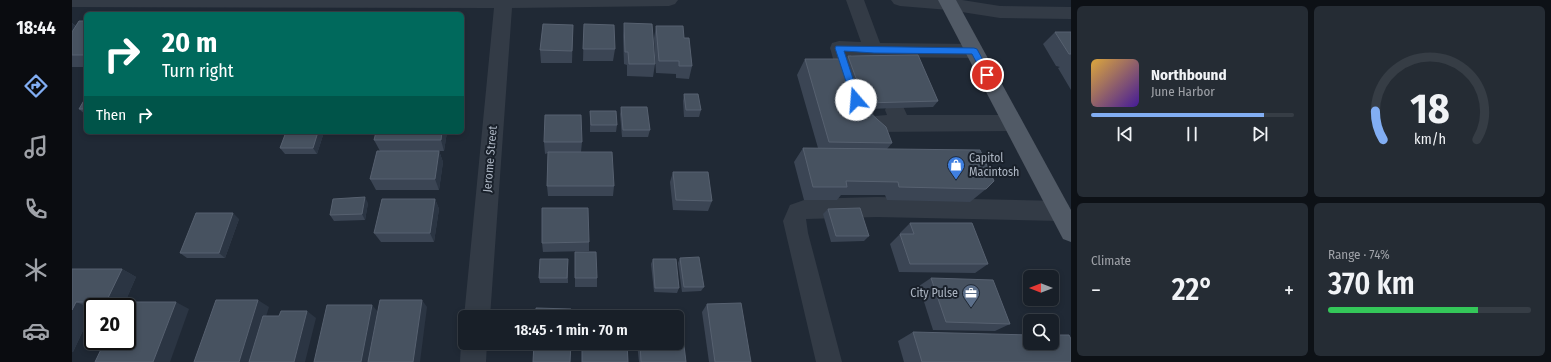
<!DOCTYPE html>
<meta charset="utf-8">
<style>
body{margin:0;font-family:"Fira Sans Condensed",sans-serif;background:#252c34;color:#f1f3f6;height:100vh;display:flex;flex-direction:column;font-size:15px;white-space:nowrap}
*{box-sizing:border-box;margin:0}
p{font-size:13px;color:#9fa2a8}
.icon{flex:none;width:22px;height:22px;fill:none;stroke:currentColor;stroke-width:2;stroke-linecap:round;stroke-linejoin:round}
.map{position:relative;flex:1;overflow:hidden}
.drawer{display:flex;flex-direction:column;gap:6px;padding:6px;background:#0d1116;width:480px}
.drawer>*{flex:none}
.top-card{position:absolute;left:12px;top:12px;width:380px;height:122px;border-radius:6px;box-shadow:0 2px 6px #0003,0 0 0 1px #363d45;background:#00695c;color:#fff;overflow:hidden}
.needle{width:26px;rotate:270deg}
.fabs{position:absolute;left:951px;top:270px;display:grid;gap:8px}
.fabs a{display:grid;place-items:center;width:36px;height:36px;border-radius:6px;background:#181f28;box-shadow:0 2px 6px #0003,0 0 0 1px #363d45;font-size:20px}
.speed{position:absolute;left:12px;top:298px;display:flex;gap:8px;font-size:20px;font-weight:700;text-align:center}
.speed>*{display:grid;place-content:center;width:52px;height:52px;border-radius:50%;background:#181f28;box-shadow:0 2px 6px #0003,0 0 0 1px #363d45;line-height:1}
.speed .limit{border:2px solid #111;border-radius:6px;background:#fff;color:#111}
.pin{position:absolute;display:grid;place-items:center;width:34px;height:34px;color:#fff;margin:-17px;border:2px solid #fff;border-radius:50%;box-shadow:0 1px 4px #0007}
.me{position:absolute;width:44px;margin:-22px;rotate:342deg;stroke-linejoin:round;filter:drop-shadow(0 0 3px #0008)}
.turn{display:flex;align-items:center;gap:14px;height:84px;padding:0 12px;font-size:18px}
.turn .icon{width:52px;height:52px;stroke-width:2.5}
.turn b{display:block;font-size:28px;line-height:34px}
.then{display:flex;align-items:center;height:38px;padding:0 12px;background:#0003;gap:8px;font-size:15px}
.big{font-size:30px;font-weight:600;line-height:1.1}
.drawer .card{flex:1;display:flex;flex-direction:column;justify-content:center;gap:6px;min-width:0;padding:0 14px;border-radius:6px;background:#252c34}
.drawer .dial{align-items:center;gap:0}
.dial svg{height:104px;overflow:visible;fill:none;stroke:#363d45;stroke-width:7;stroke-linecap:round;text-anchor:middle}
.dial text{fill:#f1f3f6;stroke:none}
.song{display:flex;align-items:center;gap:12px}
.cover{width:48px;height:48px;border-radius:6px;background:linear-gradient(135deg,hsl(40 70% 55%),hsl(260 70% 35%))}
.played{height:4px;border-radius:2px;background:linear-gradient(90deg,#82aef3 85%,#363d45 85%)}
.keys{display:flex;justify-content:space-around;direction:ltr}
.heat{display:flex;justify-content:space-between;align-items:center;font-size:22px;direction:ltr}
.charge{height:6px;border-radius:3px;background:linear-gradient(90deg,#34c759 74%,#363d45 0)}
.drawer .tiles{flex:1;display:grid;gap:6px;grid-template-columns:repeat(2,1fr)}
.trip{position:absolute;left:386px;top:310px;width:226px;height:40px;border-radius:6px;background:#181f28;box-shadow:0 2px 6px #0003,0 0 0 1px #363d45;font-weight:600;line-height:40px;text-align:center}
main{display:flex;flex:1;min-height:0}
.tabs{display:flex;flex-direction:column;width:72px;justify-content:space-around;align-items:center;background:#0a0c10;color:#9fa2a8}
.tabs .icon{width:28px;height:28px}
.tabs .on{color:#82aef3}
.tabs b{font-size:18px;color:#f1f3f6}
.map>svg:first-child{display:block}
</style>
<main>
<nav class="tabs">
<b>18:44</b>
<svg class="icon on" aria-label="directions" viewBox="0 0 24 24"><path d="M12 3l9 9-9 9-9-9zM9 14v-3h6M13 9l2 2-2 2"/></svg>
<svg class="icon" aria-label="music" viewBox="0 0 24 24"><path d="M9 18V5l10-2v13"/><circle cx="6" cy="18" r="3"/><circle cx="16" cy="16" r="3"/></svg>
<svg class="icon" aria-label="phone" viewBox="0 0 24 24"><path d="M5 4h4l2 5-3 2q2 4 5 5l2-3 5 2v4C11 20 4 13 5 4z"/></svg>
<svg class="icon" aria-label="climate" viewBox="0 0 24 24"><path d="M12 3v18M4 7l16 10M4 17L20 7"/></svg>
<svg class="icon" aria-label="car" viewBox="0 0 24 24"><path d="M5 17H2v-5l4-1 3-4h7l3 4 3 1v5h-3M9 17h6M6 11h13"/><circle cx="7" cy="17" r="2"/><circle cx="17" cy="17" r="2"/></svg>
</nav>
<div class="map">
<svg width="999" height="362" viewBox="0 0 999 362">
<rect width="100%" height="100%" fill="#202935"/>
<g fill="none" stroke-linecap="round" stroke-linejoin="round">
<g fill="#333b46" fill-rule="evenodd">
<path d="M0 0H606L603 4 597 6 440 8 418 317H393V319L392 317 422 8 0 7Z"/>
<path d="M774 0H792L808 43 902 44 909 46 911 51 909 56 902 58 813 57 816 63 813 68 806 70 799 68 794 56 779 55 797 108 803 116 815 115 813 110 816 104 823 102 830 104 835 115H941L948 117 951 123 948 129 941 131 798 132C775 125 765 70 758 48L760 43 767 41 789 42Z"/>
<path d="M819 0H890L928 6 999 7V19L928 18 877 10 828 6 822 4Z"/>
<path d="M805 197 988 201 996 204 999 212 996 218 988 221 805 217 734 219 736 233 770 362H744L711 221 718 205 735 199Z"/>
<path d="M393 334V343H415L414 362H388L389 343Z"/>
</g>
<path fill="#515a66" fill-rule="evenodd" d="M866 0H884L999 210V242L991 239Z"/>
</g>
<g fill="#3b4554">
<path d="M14 21V67H0V23L4 26Z"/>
<path d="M552 23 583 64 581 77 555 76V65L552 64 551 36Z"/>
<path d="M512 24 543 49 541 61H511Z"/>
<path d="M501 25 500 63H469L468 50Z"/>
<path d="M584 26 612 38 620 66 617 79 604 78V74L584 73 582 38Z"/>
<path d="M983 32H999V90L986 68 988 67 984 66 971 44Z"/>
<path d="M776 56 866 101 861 107 794 109 820 143 815 149 914 189 898 202 815 200 813 195H769L765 200H732L722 162 731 148H746L725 75 733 59 774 61Z"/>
<path d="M612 94 629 110 627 117H612L611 101Z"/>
<path d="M14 97V115L7 109Z"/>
<path d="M549 107 578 130 576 137H550L548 114Z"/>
<path d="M518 111 545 125 544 132H518Z"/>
<path d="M252 132 245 154H213L208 148Z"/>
<path d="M375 132 372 151H367L371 162 367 190H304L298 179 308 151 302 140Z"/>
<path d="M472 142H510L509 152 542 186 541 196H476L475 186 476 153 473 154Z"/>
<path d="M601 172 640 201 636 211 601 210 598 182Z"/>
<path d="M363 199 367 209 362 242H309L302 233Z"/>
<path d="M296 203 293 220 262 221 258 215Z"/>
<path d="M756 209 797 236 792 241 759 242 751 214Z"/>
<path d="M167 219 153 258H115L108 253Z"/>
<path d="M838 223 916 264 903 273 827 272 818 244 828 234V233Z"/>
<path d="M517 242V251L471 252 470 243Z"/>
<path d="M503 252 525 278V287H503Z"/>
<path d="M608 258 632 287 629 291 610 292 606 263Z"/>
<path d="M496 259V283H468L467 278Z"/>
<path d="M581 259 607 288 605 293 582 292 579 264Z"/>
<path d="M0 269H50L64 277 53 302 117 309 55 307H21V309L1 352H0Z"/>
<path d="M859 278 938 324 923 331 861 330 847 286Z"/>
<path d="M635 304 679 362H637L630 312Z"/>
<path d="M841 332 999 362H832L826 341Z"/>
<path d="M565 343H605L614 362H567Z"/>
</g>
<g fill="#2b3543">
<path d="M0 23 12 35 0 53Z"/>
<path d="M246 132H252L245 154 241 148Z"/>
<path d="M370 132H375L372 151 369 140Z"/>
<path d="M367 151 371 162 367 190 363 179Z"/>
<path d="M293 197 296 203 293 220 290 214Z"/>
<path d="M363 199 367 209 362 242 358 233Z"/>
<path d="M161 213 167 219 153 258 147 253Z"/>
<path d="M50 269 64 277 51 307H45L34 302Z"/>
<path d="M186 300 197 307 180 362H167Z"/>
<path d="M350 300 355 307 348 362H341Z"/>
<path d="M4 302 21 309 1 352H0V310Z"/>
<path d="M104 302 117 309 98 362H81Z"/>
<path d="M300 305 307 313 298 362H289Z"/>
<path d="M235 311 244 318 233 362H222Z"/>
</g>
<g fill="#475260" stroke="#576170">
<path d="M7 21H14V55H0V32Z"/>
<path d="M552 23 580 24 583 64H557L556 52H553Z"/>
<path d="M471 24 501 25 500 51 468 50Z"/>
<path d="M512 24 542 25 543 49H511Z"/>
<path d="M584 26H611L612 38H617L620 66H607V61H587Z"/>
<path d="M983 32H999V54H997Z"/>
<path d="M846 55 866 101 793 103 776 56Z"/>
<path d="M733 59H773L788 104 814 127 820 143 757 142Z"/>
<path d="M612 94H626L629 110H614Z"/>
<path d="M14 97V109H7Z"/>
<path d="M549 107H575L578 130H551Z"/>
<path d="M518 111H544L545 125H519Z"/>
<path d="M473 115H509L510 142H472Z"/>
<path d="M214 132H246L241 148H208Z"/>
<path d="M304 132H370L369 140H302Z"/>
<path d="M731 148 908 150 922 181 914 189 827 187 826 182 774 181 775 187H741Z"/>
<path d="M305 151H367L363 179H298Z"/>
<path d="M476 152H540L542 186H475Z"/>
<path d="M601 172H636L640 201 604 200Z"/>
<path d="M293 197 290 214 258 215 261 199Z"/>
<path d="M310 199H363L358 233H302Z"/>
<path d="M470 208H516L517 242 470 243Z"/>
<path d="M788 208 797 236H764L756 209Z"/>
<path d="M124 213H161L147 253H108Z"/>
<path d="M838 223H900L916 264H838L828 234H842Z"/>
<path d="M503 252H524L525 278H503Z"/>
<path d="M627 257 632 287H612L608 258Z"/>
<path d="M468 259H496L495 278H467Z"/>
<path d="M581 259H604L607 288H583Z"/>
<path d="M0 269H50L34 302H4L0 310Z"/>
<path d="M859 278 921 280 938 324 874 322Z"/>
<path d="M144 300H186L167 362H122Z"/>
<path d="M308 300H350L341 362H296Z"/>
<path d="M50 302H104L81 362H23L33 341H55V307H48Z"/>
<path d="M669 303 679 362H643L635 304Z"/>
<path d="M255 305H300L289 362H242Z"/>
<path d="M464 308 499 309V317H464Z"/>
<path d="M553 310V317H509V311Z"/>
<path d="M209 311H235L222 362H177L191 316H207Z"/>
<path d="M605 321H609L614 362H569L568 343H605Z"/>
<path d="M841 332 958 335V343H980V335H997L999 339V362H850Z"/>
<path d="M462 343H499L498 362H461Z"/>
<path d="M510 343H555L556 362H510Z"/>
</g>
<path fill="#1a73e8" stroke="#114b97" d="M764 46 902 48 905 49 919 75 915 78 912 77 900 54 802 53 772 51 788 100 784 103 780 100 763 48Z"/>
<defs>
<g id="shop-pin" transform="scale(0.9)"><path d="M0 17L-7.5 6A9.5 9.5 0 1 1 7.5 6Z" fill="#3f7fe0" stroke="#19202a"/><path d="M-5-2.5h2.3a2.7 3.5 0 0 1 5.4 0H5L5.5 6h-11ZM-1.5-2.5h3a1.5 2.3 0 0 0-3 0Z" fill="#fff"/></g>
<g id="office-pin" transform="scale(0.9)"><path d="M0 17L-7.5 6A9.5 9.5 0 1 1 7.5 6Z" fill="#5c6f8a" stroke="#19202a"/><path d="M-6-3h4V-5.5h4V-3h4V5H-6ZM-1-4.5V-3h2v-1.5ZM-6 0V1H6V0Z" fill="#fff"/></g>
</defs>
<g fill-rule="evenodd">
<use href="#shop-pin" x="884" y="165"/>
<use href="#office-pin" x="899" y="293"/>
</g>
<g text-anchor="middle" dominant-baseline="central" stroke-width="4" stroke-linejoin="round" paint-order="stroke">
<g font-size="12" fill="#adb6c3" stroke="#19202a" text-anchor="start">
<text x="897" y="158">Capitol<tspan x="897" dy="14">Macintosh</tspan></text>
<text x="886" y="293" text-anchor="end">City Pulse</text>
</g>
<g font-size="12" fill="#adb6c3" stroke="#19202a">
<text transform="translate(418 159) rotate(-85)">Jerome Street</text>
</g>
</g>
</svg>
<div class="fabs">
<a><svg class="needle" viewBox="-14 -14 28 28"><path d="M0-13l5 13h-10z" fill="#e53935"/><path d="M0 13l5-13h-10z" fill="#9fa2a8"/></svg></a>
<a><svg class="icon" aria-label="search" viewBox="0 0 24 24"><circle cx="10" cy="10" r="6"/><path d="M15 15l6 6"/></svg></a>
</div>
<div class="speed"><div class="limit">20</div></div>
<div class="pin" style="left:915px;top:75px;background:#d93025"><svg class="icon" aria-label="arrive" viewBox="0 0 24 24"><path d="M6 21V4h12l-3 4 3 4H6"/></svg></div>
<svg class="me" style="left:784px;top:100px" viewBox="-20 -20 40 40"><circle r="19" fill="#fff"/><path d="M0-13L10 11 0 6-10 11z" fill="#1a73e8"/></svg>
<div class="trip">18:45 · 1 min · 70 m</div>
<div class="top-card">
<div class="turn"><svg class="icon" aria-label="right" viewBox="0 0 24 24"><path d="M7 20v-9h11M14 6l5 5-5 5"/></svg><div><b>20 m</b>Turn right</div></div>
<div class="then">Then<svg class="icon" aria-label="right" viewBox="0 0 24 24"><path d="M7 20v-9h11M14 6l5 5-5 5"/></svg></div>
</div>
</div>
<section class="drawer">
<div class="tiles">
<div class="card">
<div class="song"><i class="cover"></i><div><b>Northbound</b><p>June Harbor</p></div></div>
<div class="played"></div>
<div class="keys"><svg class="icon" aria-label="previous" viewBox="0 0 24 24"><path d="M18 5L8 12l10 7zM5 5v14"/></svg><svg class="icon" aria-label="pause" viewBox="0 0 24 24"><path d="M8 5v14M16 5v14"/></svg><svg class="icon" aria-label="next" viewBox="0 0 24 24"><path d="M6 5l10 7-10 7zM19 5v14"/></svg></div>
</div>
<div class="card dial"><svg viewBox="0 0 100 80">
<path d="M14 69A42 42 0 1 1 86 69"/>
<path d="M14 69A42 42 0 0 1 8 47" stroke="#82aef3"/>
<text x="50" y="56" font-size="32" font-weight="700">18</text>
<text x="50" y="72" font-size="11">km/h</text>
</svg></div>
<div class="card"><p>Climate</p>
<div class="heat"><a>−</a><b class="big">22°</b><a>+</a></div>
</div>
<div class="card"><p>Range · 74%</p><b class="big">370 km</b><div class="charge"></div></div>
</div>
</section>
</main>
